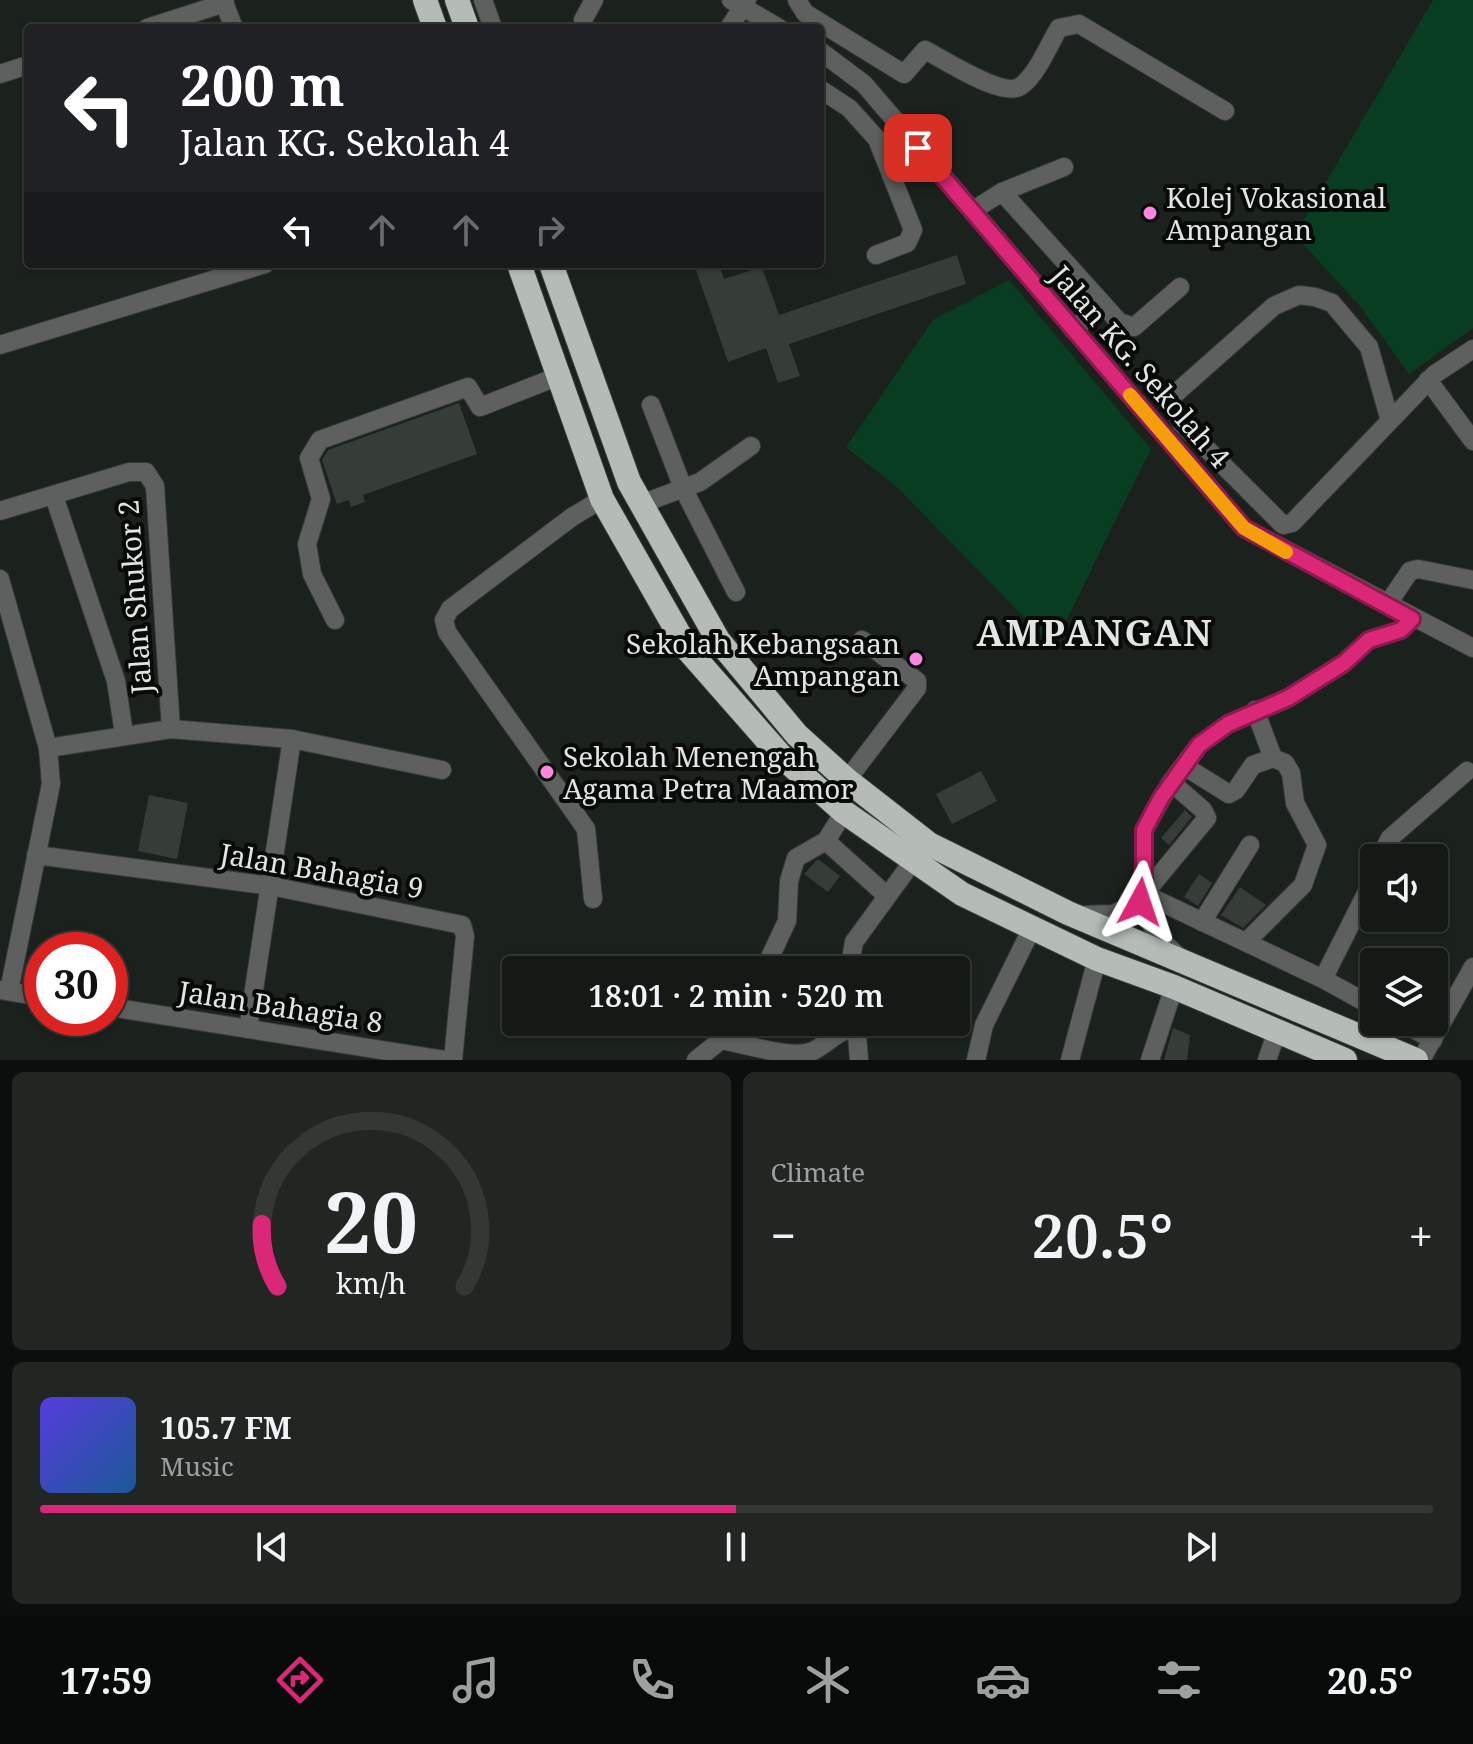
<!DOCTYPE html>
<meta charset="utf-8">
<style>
body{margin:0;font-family:"Noto Serif",serif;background:#212623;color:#f1f3f6;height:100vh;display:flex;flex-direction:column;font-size:30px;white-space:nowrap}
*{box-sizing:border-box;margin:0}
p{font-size:26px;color:#9da0a1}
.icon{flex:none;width:44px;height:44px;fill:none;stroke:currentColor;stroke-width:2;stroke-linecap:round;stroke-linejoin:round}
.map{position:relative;height:1060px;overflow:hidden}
.panel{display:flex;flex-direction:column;gap:12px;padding:12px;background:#0b0e0c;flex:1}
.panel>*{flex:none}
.guide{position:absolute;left:24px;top:24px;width:800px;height:244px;border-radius:8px;box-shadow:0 2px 6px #0004,0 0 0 2px #333835;background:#202124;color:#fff;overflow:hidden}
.tools{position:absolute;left:1360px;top:844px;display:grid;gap:16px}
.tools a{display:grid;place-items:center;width:88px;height:88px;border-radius:8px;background:#141916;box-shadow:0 2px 6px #0004,0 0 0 2px #333835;font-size:40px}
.speed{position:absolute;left:24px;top:932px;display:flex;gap:16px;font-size:40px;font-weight:700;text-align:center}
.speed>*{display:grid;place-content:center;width:104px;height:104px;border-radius:50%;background:#141916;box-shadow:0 2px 6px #0004,0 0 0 2px #333835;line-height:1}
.speed .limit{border:12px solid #d22;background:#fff;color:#111}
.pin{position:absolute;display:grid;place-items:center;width:68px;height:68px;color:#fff;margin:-34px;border-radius:16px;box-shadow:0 4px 12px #0006}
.me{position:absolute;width:88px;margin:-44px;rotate:5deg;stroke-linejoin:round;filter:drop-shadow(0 0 6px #0008)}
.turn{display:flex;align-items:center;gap:28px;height:168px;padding:0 24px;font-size:36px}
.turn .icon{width:104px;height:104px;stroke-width:2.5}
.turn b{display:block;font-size:56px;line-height:68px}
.lanes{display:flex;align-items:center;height:76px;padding:0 24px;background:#0003;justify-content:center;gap:40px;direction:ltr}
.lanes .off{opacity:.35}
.big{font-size:60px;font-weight:600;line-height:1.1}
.panel .tile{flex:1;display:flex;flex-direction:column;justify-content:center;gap:12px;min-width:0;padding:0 28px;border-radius:12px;background:#212623}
.panel .dial{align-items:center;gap:0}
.dial svg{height:208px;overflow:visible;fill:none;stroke:#333835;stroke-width:7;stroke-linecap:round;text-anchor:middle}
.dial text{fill:#f1f3f6;stroke:none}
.song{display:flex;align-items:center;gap:24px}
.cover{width:96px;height:96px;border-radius:12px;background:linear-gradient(135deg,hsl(250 70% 55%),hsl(210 70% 35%))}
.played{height:8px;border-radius:4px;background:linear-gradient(90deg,#db2777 50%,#333835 50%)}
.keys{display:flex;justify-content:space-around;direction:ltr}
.heat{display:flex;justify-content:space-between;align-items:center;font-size:44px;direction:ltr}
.panel .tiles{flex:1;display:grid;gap:12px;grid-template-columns:1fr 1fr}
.tile:last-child{grid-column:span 2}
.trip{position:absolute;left:502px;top:956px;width:468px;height:80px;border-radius:8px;background:#141916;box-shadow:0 2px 6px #0004,0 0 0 2px #333835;font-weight:600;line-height:80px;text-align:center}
.tab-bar{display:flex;height:128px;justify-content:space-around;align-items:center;background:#080a09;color:#9da0a1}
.tab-bar .icon{width:56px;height:56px}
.tab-bar .on{color:#db2777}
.tab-bar b{font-size:36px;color:#f1f3f6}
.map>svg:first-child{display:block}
</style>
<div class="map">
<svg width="1473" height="1060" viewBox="0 0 1473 1060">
<rect width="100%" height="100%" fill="#1b211d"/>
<g fill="#093d22">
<path d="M1433 0H1473V328L1409 374 1360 306 1295 235Z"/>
<path d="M1009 280 1151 449 1053 647 897 487 846 447 933 320Z"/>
</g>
<g fill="#363c38">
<path d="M957 255 966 284 789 344 800 376 778 383 766 348 728 362 694 264H719L724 279 762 267 779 315Z"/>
<path d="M459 403 477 454 363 495 365 502 351 507 349 500 337 504 322 460 328 450Z"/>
<path d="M981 771 997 801 952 824 936 794Z"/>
<path d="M149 795 188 803 177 859 138 851Z"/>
<path d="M1185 810 1192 817 1169 845 1161 838Z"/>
<path d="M818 859 840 876 828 892 804 874Z"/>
<path d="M1199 874 1212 883 1198 906 1184 897Z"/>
<path d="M1240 887 1266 905 1243 928 1221 915Z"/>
<path d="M1173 1028 1190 1035 1187 1060H1164Z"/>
</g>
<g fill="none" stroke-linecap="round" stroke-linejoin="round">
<g stroke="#373c39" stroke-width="20">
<g id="minor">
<path d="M223 0 234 28"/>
<path d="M483 0 493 28"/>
<path d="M731 0 779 28"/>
<path d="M797 0 805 13 904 74 925 50C945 60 1003 99 1021 86 1038 73 1048 46 1059 28L1079 24 1225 111"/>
<path d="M583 20 594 0"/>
<path d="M147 28 225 3"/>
<path d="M729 28 747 0"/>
<path d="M820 51 864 84 1244 528 1473 648"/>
<path d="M0 74 28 65"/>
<path d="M820 89 849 108 877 139 913 230 907 243 876 255"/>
<path d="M1002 192 1064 167"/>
<path d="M972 211 1002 192 1103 304 1073 330"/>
<path d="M1103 304 1119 322 1134 327 1180 287"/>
<path d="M0 345 265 264"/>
<path d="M1428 380 1473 441"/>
<path d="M651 405 683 488 736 592"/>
<path d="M1390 421 1369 347 1332 303 1315 297 1299 295 1274 306 1175 394 1171 404 1182 424 1283 525 1292 523 1435 374 1473 349"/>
<path d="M54 496 116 681 124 734"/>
<path d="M641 504 700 482 751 446"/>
<path d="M0 511 129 472H146L155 486 171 729"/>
<path d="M0 579 48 748 51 784 9 991"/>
<path d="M1387 605 1410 571 1418 569 1473 580"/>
<path d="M335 620 312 574 307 544 321 499 309 458 320 440 468 387 480 407 559 376"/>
<path d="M1255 710 1273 758"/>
<path d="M48 748 171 729 292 739 442 770"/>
<path d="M1184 766 1229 794 1236 790 1253 765 1273 758 1285 763 1291 773 1295 803 1317 845 1303 885 1246 942"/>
<path d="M847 780 917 688V681L862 640"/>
<path d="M826 841 886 895"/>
<path d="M36 855 271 886 462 925 465 936 453 1060"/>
<path d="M1380 858 1390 838 1467 771"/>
<path d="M1144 894 1323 979 1374 1007"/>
<path d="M1144 894 1207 818 1203 810 1171 782"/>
<path d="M593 899 586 829 447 632 444 620 450 609 572 517 602 499"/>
<path d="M1140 902 1159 939 1177 955"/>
<path d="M1083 915 1113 914 1140 902 1144 894V830L1171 782 1199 745 1228 724 1288 698 1344 663 1369 640 1401 630 1412 619"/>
<path d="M1202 922 1250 845"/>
<path d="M764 970 787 921 789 881 796 858 826 841 844 812"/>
<path d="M849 970 854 942 913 861"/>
<path d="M1323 979 1374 878"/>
<path d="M0 990 42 997"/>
<path d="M110 1007 444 1060"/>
<path d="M856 1022 859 1060"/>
<path d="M1401 1022 1433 1040"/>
<path d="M248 1029 292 739"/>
<path d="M721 1040C746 1044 792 1060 813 1051 829 1043 839 1029 857 1027"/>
<path d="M696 1060 721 1040 732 1022"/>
<path d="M976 1060 984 1025 1032 928"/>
<path d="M1070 1060 1097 959"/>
<path d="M1150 1060 1174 987"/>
<path d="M1267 1060 1277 1031"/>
<path d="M1421 1060 1473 967"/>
</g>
</g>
<g stroke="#373c39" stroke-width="26">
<g id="highway">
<path d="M425 0 435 28"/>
<path d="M457 0 467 28"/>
<path d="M519 264 602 499 688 650 781 756 844 812 962 894 1097 959 1174 987 1345 1060"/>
<path d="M551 264 629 482 718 640 797 735 847 780 929 844 1068 913 1416 1060"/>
</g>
</g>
<use href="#minor" stroke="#5d605e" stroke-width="18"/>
<use href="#highway" stroke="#b5bcb7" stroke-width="24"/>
</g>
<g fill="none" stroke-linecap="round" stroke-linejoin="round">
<g stroke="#8e194d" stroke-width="20">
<path id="route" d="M918 148 1244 528 1412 619 1401 630 1369 640 1344 663 1288 698 1228 724 1199 745 1161 798 1144 830V894L1140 902"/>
</g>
<use href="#route" stroke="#db2777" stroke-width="14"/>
<path stroke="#f59e0b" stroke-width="14" d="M1130 395 1244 528 1286 552"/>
</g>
<g fill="#fc86e3" stroke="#080a08" stroke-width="3">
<circle cx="1150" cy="213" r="8"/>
<circle cx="916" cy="659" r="8"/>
<circle cx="547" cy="772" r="8"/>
</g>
<g text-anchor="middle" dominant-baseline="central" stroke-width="8" stroke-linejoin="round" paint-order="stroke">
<g font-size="28" fill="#e1e5e3" stroke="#080a08" text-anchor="start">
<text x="1166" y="197">Kolej Vokasional<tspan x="1166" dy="32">Ampangan</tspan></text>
<text x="900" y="643" text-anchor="end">Sekolah Kebangsaan<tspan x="900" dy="32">Ampangan</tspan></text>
<text x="563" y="756">Sekolah Menengah<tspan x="563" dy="32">Agama Petra Maamor</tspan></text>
</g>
<g font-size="28" fill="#e1e5e3" stroke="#080a08">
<text transform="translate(1141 366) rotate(49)">Jalan KG. Sekolah 4</text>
<text transform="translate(134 597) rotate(-94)">Jalan Shukor 2</text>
<text transform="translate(322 870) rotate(10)">Jalan Bahagia 9</text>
<text transform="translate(281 1006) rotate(9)">Jalan Bahagia 8</text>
</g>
<g font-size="36" font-weight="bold" letter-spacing="2" fill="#e1e5e3" stroke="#080a08">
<text x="1095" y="632">AMPANGAN</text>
</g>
</g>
</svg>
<div class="tools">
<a><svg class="icon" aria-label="sound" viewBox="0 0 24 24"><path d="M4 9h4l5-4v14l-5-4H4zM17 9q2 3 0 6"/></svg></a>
<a><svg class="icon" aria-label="layers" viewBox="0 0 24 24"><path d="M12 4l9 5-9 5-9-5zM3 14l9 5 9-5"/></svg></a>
</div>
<div class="speed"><div class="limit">30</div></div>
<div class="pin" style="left:918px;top:148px;background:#d93025"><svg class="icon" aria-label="arrive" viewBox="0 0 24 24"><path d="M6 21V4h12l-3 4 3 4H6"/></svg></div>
<svg class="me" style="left:1140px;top:902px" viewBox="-20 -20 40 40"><path d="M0-17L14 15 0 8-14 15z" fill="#db2777" stroke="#fff" stroke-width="4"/></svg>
<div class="trip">18:01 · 2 min · 520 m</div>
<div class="guide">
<div class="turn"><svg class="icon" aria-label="left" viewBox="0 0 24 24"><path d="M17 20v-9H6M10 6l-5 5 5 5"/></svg><div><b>200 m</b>Jalan KG. Sekolah 4</div></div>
<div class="lanes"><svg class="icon" aria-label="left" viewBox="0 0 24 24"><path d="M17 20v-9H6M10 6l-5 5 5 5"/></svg><svg class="icon off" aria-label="ahead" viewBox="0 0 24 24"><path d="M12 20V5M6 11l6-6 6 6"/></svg><svg class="icon off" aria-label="ahead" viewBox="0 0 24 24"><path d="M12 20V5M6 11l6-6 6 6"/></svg><svg class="icon off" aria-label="right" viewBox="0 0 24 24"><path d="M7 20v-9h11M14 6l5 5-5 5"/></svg></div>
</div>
</div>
<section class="panel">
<div class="tiles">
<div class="tile dial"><svg viewBox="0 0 100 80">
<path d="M14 69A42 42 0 1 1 86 69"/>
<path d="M14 69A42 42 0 0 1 8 45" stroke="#db2777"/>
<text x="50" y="56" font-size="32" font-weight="700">20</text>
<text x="50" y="72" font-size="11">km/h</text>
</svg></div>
<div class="tile"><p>Climate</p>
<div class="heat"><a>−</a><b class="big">20.5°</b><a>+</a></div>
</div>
<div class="tile">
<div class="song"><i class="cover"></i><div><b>105.7 FM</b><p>Music</p></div></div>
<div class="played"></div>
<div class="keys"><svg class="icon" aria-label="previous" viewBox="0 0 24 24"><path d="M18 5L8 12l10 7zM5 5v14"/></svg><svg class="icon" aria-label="pause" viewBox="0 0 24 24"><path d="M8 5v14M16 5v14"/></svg><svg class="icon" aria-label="next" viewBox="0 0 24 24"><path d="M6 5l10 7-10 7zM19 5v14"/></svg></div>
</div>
</div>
</section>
<nav class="tab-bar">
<b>17:59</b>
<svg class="icon on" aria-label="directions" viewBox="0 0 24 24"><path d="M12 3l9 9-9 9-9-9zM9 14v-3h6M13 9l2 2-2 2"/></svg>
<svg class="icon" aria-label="music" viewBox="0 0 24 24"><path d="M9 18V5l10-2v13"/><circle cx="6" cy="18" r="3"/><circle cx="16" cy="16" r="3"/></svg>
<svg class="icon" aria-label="phone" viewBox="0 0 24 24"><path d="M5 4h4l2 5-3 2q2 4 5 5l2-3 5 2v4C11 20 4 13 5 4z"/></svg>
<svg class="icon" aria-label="climate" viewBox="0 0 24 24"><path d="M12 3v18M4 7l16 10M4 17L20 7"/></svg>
<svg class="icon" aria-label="car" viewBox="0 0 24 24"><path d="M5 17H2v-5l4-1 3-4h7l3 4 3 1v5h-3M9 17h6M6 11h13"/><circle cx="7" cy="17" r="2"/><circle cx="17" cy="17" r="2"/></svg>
<svg class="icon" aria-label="filters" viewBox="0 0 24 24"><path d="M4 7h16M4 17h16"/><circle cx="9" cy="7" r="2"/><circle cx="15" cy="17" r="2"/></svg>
<b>20.5°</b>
</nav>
